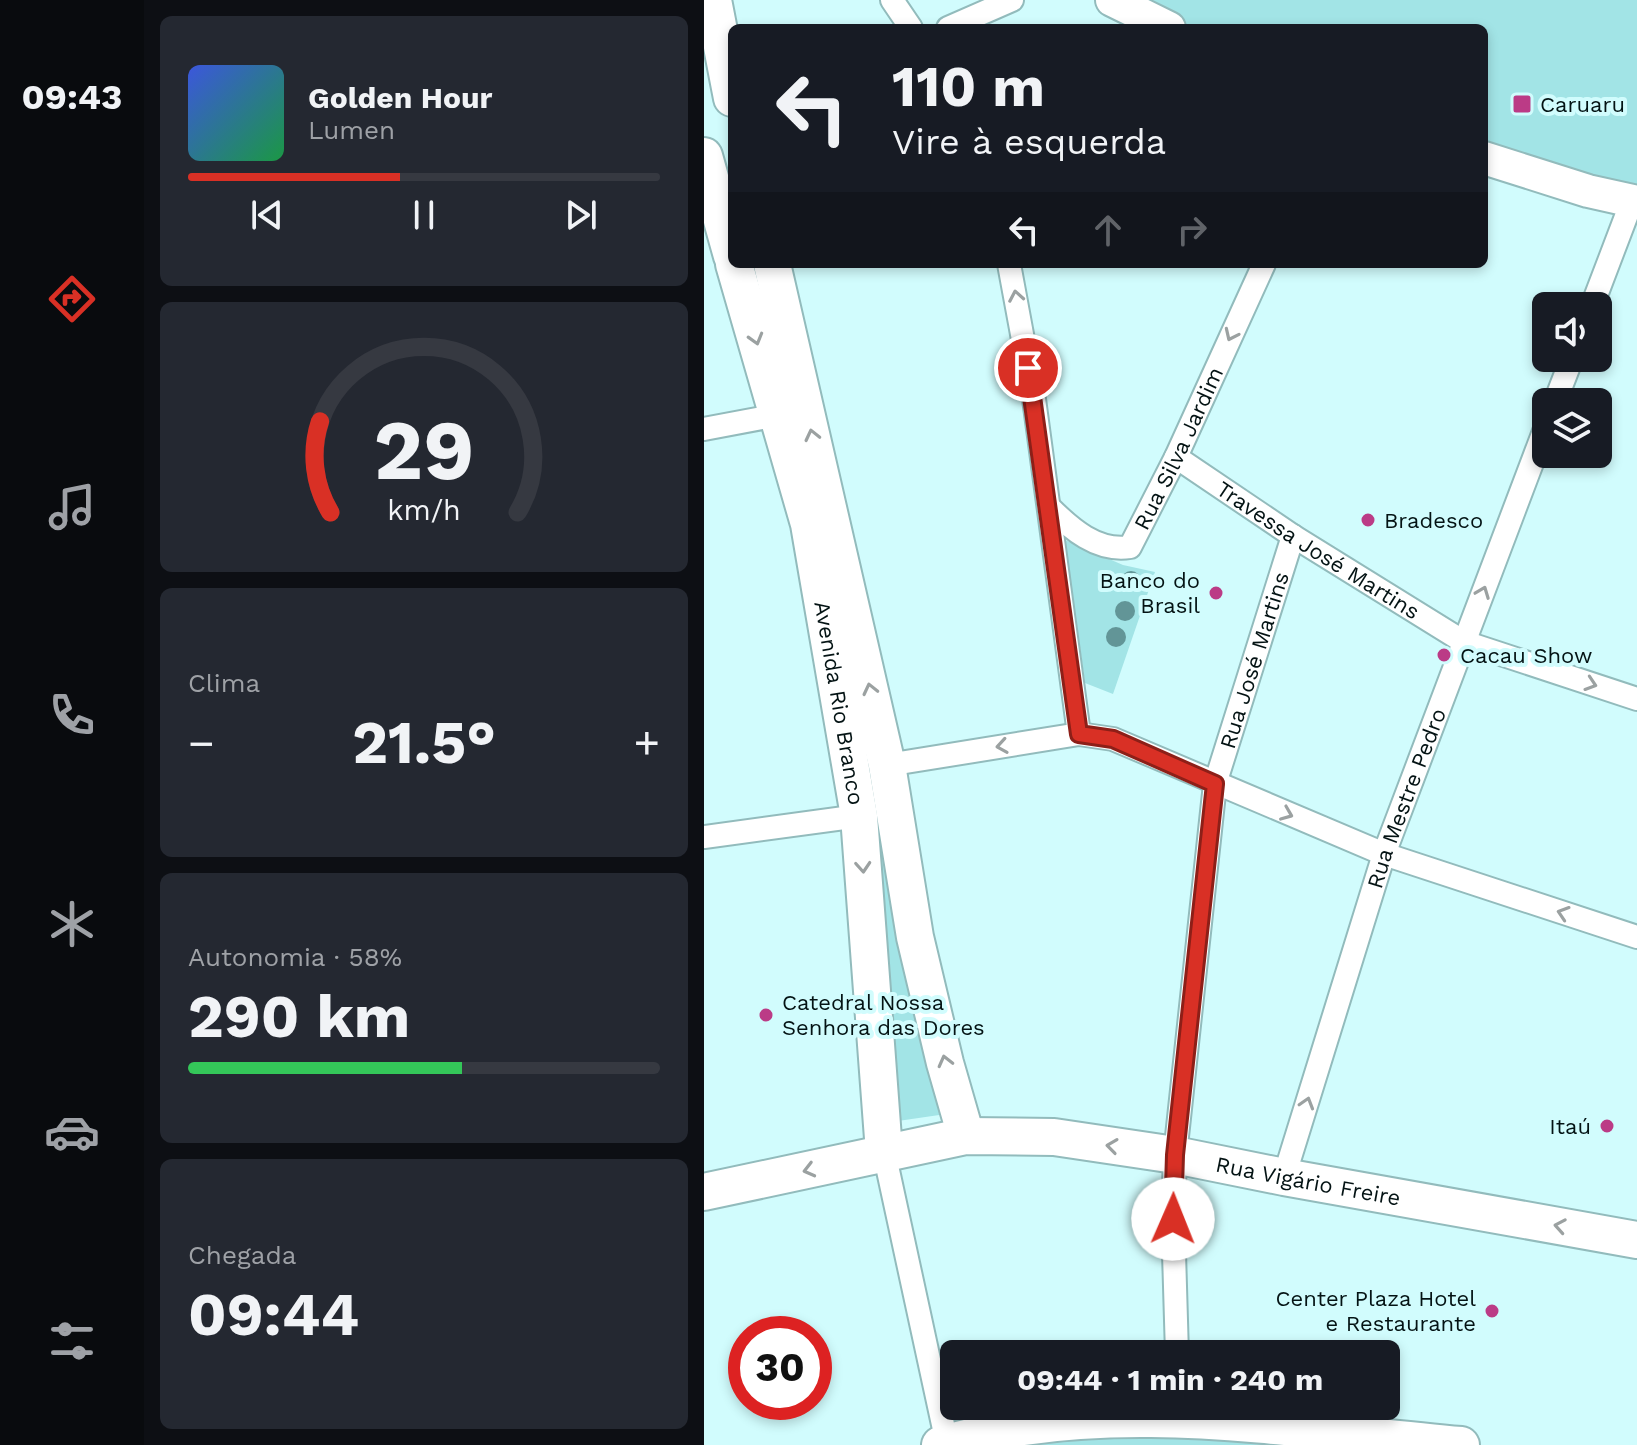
<!DOCTYPE html>
<html lang="pt">
<meta charset="utf-8">
<style>
body{margin:0;font-family:"Work Sans",sans-serif;background:#242831;color:#f1f3f6;height:100vh;display:flex;flex-direction:column;font-size:30px;white-space:nowrap}
*{box-sizing:border-box;margin:0}
p{font-size:26px;color:#9ea1a6}
.icon{flex:none;width:44px;height:44px;fill:none;stroke:currentColor;stroke-width:2;stroke-linecap:round;stroke-linejoin:round}
.map{position:relative;flex:1;overflow:hidden}
.details{display:flex;flex-direction:column;gap:16px;padding:16px;background:#0d0f14;width:560px}
.details>*{flex:none}
.banner{position:absolute;left:24px;top:24px;width:760px;height:244px;border-radius:12px;box-shadow:0 4px 12px #0003;background:#171b24;color:#f1f3f6;overflow:hidden}
.controls{position:absolute;left:828px;top:292px;display:grid;gap:16px}
.controls a{display:grid;place-items:center;width:80px;height:80px;border-radius:12px;background:#171b24;box-shadow:0 4px 12px #0003;font-size:40px}
.speed{position:absolute;left:24px;top:1316px;display:flex;gap:16px;font-size:40px;font-weight:700;text-align:center}
.speed>*{display:grid;place-content:center;width:104px;height:104px;border-radius:50%;background:#171b24;box-shadow:0 4px 12px #0003;line-height:1}
.speed .limit{border:12px solid #d22;background:#fff;color:#111}
.pin{position:absolute;display:grid;place-items:center;width:68px;height:68px;color:#fff;margin:-34px;border:4px solid #fff;border-radius:50%;box-shadow:0 2px 8px #0007}
.me{position:absolute;width:88px;margin:-44px;rotate:1deg;stroke-linejoin:round;filter:drop-shadow(0 0 6px #0008)}
.turn{display:flex;align-items:center;gap:28px;height:168px;padding:0 32px;font-size:36px}
.turn .icon{width:104px;height:104px;stroke-width:2.5}
.turn b{display:block;font-size:56px;line-height:68px}
.lanes{display:flex;align-items:center;height:76px;padding:0 32px;background:#0003;justify-content:center;gap:40px;direction:ltr}
.lanes .off{opacity:.35}
.big{font-size:60px;font-weight:700;line-height:1.1}
.details .tile{flex:1;display:flex;flex-direction:column;justify-content:center;gap:12px;min-width:0;padding:0 28px;border-radius:12px;background:#242831}
.details .dial{align-items:center;gap:0}
.dial svg{height:208px;overflow:visible;fill:none;stroke:#363941;stroke-width:7;stroke-linecap:round;text-anchor:middle}
.dial text{fill:#f1f3f6;stroke:none}
.song{display:flex;align-items:center;gap:24px}
.cover{width:96px;height:96px;border-radius:12px;background:linear-gradient(135deg,hsl(230 70% 55%),hsl(140 70% 35%))}
.played{height:8px;border-radius:4px;background:linear-gradient(90deg,#d93025 45%,#363941 45%)}
.keys{display:flex;justify-content:space-around;direction:ltr}
.heat{display:flex;justify-content:space-between;align-items:center;font-size:44px;direction:ltr}
.charge{height:12px;border-radius:6px;background:linear-gradient(90deg,#34c759 58%,#363941 0)}
.trip{position:absolute;left:236px;top:1340px;width:460px;height:80px;border-radius:12px;background:#171b24;box-shadow:0 4px 12px #0003;font-weight:700;line-height:80px;text-align:center}
main{display:flex;flex:1;min-height:0}
.menu{display:flex;flex-direction:column;width:144px;justify-content:space-around;align-items:center;background:#090b0e;color:#9ea1a6}
.menu .icon{width:56px;height:56px}
.menu .current{color:#d93025}
.menu b{font-size:36px;color:#f1f3f6}
.map>svg:first-child{display:block}
</style>
<main>
<nav class="menu">
<b>09:43</b>
<svg class="icon current" aria-label="directions" viewBox="0 0 24 24"><path d="M12 3l9 9-9 9-9-9zM9 14v-3h6M13 9l2 2-2 2"/></svg>
<svg class="icon" aria-label="music" viewBox="0 0 24 24"><path d="M9 18V5l10-2v13"/><circle cx="6" cy="18" r="3"/><circle cx="16" cy="16" r="3"/></svg>
<svg class="icon" aria-label="phone" viewBox="0 0 24 24"><path d="M5 4h4l2 5-3 2q2 4 5 5l2-3 5 2v4C11 20 4 13 5 4z"/></svg>
<svg class="icon" aria-label="climate" viewBox="0 0 24 24"><path d="M12 3v18M4 7l16 10M4 17L20 7"/></svg>
<svg class="icon" aria-label="car" viewBox="0 0 24 24"><path d="M5 17H2v-5l4-1 3-4h7l3 4 3 1v5h-3M9 17h6M6 11h13"/><circle cx="7" cy="17" r="2"/><circle cx="17" cy="17" r="2"/></svg>
<svg class="icon" aria-label="filters" viewBox="0 0 24 24"><path d="M4 7h16M4 17h16"/><circle cx="9" cy="7" r="2"/><circle cx="15" cy="17" r="2"/></svg>
</nav>
<section class="details">
<div class="tile">
<div class="song"><i class="cover"></i><div><b>Golden Hour</b><p>Lumen</p></div></div>
<div class="played"></div>
<div class="keys"><svg class="icon" aria-label="previous" viewBox="0 0 24 24"><path d="M18 5L8 12l10 7zM5 5v14"/></svg><svg class="icon" aria-label="pause" viewBox="0 0 24 24"><path d="M8 5v14M16 5v14"/></svg><svg class="icon" aria-label="next" viewBox="0 0 24 24"><path d="M6 5l10 7-10 7zM19 5v14"/></svg></div>
</div>
<div class="tile dial"><svg viewBox="0 0 100 80">
<path d="M14 69A42 42 0 1 1 86 69"/>
<path d="M14 69A42 42 0 0 1 10 34" stroke="#d93025"/>
<text x="50" y="56" font-size="32" font-weight="700">29</text>
<text x="50" y="72" font-size="11">km/h</text>
</svg></div>
<div class="tile"><p>Clima</p>
<div class="heat"><a>−</a><b class="big">21.5°</b><a>+</a></div>
</div>
<div class="tile"><p>Autonomia · 58%</p><b class="big">290 km</b><div class="charge"></div></div>
<div class="tile"><p>Chegada</p><b class="big">09:44</b></div>
</section>
<div class="map">
<svg width="933" height="1445" viewBox="0 0 933 1445">
<rect width="100%" height="100%" fill="#d1fcfd"/>
<g fill="#a2e4e6">
<path d="M415 0H933V195L780 149V28H477Z"/>
<path d="M361 540 419 565 451 572 409 694 381 683Z"/>
<path d="M179 794 249 1113 187 1122 162 830Z"/>
<path d="M499 1426 648 1445H271Z"/>
</g>
<g fill="none" stroke-linecap="round" stroke-linejoin="round">
<g stroke="#92bbbc" stroke-width="26">
<g id="street">
<path d="M188 0 207 28"/>
<path d="M244 28 308 0"/>
<path d="M305 264 330 399 375 734"/>
<path d="M888 306 928 201"/>
<path d="M851 402 868 358"/>
<path d="M0 429 74 415"/>
<path id="s1" d="M472 457 589 536 760 642 933 699"/>
<path id="s2" d="M345 507C367 529 393 552 426 547L472 457 560 264"/>
<path d="M179 773 183 765 375 734 409 739 680 854 933 937"/>
<path d="M0 837 155 816 160 807"/>
<path d="M180 1152 243 1443"/>
<path id="s3" d="M580 1177 680 854 842 426"/>
<path id="s4" d="M473 1354 469 1219 471 1155 511 784 589 536"/>
</g>
</g>
<g stroke="#92bbbc" stroke-width="36">
<g id="secondary">
<path d="M408 0 465 28"/>
<path d="M780 158 884 191 933 202"/>
</g>
</g>
<g stroke="#92bbbc" stroke-width="40">
<g id="primary">
<path d="M9 0 28 98"/>
<path d="M0 156 28 256"/>
<path id="s5" d="M30 264 105 524 155 816 180 1152"/>
<path d="M68 264 183 765 211 937 241 1063 262 1136"/>
<path id="s6" d="M0 1192 262 1136 350 1137 471 1155 580 1177 933 1240"/>
<path d="M236 1445C405 1395 586 1430 757 1445"/>
</g>
</g>
<use href="#street" stroke="#fff" stroke-width="22"/>
<use href="#secondary" stroke="#fff" stroke-width="32"/>
<use href="#primary" stroke="#fff" stroke-width="36"/>
</g>
<g fill="#629597">
<circle cx="427" cy="581" r="10"/>
<circle cx="421" cy="611" r="10"/>
<circle cx="412" cy="637" r="10"/>
</g>
<defs><path id="oneway-chevron" d="M-2-3.5L2.5 0L-2 3.5" fill="none" stroke-width="1.6" stroke-linecap="round" stroke-linejoin="round" transform="scale(2)"/></defs>
<g stroke="#9ba1a1">
<use href="#oneway-chevron" transform="translate(312 296) rotate(-100)"/>
<use href="#oneway-chevron" transform="translate(527 335) rotate(115)"/>
<use href="#oneway-chevron" transform="translate(52 339) rotate(74)"/>
<use href="#oneway-chevron" transform="translate(108 435) rotate(-103)"/>
<use href="#oneway-chevron" transform="translate(779 592) rotate(-69)"/>
<use href="#oneway-chevron" transform="translate(887 684) rotate(18)"/>
<use href="#oneway-chevron" transform="translate(166 689) rotate(-103)"/>
<use href="#oneway-chevron" transform="translate(298 746) rotate(171)"/>
<use href="#oneway-chevron" transform="translate(583 814) rotate(22)"/>
<use href="#oneway-chevron" transform="translate(159 867) rotate(86)"/>
<use href="#oneway-chevron" transform="translate(859 913) rotate(-162)"/>
<use href="#oneway-chevron" transform="translate(241 1061) rotate(-104)"/>
<use href="#oneway-chevron" transform="translate(603 1103) rotate(-73)"/>
<use href="#oneway-chevron" transform="translate(408 1146) rotate(-172)"/>
<use href="#oneway-chevron" transform="translate(105 1170) rotate(166)"/>
<use href="#oneway-chevron" transform="translate(856 1226) rotate(-170)"/>
</g>
<g fill="none" stroke-linecap="round" stroke-linejoin="round">
<g stroke="#8d1f18" stroke-width="20">
<path id="route" d="M324 368 375 734 409 739 511 784 471 1155 469 1219"/>
</g>
<use href="#route" stroke="#d93025" stroke-width="14"/>
</g>
<g fill="#bb3b86" stroke="#d1fcfd" stroke-width="3">
<rect x="808" y="94" width="20" height="20" rx="4"/>
<circle cx="664" cy="520" r="8"/>
<circle cx="512" cy="593" r="8"/>
<circle cx="740" cy="655" r="8"/>
<circle cx="62" cy="1015" r="8"/>
<circle cx="903" cy="1126" r="8"/>
<circle cx="788" cy="1311" r="8"/>
</g>
<g text-anchor="middle" dominant-baseline="central" stroke-width="8" stroke-linejoin="round" paint-order="stroke">
<g font-size="22" fill="#041314" stroke="#d1fcfd" text-anchor="start">
<text x="836" y="104">Caruaru</text>
<text x="680" y="520">Bradesco</text>
<text x="496" y="580" text-anchor="end">Banco do<tspan x="496" dy="25">Brasil</tspan></text>
<text x="756" y="655">Cacau Show</text>
<text x="78" y="1002">Catedral Nossa<tspan x="78" dy="25">Senhora das Dores</tspan></text>
<text x="887" y="1126" text-anchor="end">Itaú</text>
<text x="772" y="1298" text-anchor="end">Center Plaza Hotel<tspan x="772" dy="25">e Restaurante</tspan></text>
</g>
<g font-size="22" fill="#041314" stroke="#d1fcfd">
<text stroke="none"><textPath href="#s2" startOffset="204">Rua Silva Jardim</textPath></text>
<text stroke="none"><textPath href="#s1" startOffset="170">Travessa José Martins</textPath></text>
<text stroke="none"><textPath href="#s4" startOffset="702">Rua José Martins</textPath></text>
<text stroke="none"><textPath href="#s5" startOffset="452">Avenida Rio Branco</textPath></text>
<text stroke="none"><textPath href="#s3" startOffset="398">Rua Mestre Pedro</textPath></text>
<text stroke="none"><textPath href="#s6" startOffset="614">Rua Vigário Freire</textPath></text>
</g>
</g>
</svg>
<div class="controls">
<a><svg class="icon" aria-label="sound" viewBox="0 0 24 24"><path d="M4 9h4l5-4v14l-5-4H4zM17 9q2 3 0 6"/></svg></a>
<a><svg class="icon" aria-label="layers" viewBox="0 0 24 24"><path d="M12 4l9 5-9 5-9-5zM3 14l9 5 9-5"/></svg></a>
</div>
<div class="speed"><div class="limit">30</div></div>
<div class="pin" style="left:324px;top:368px;background:#d93025"><svg class="icon" aria-label="arrive" viewBox="0 0 24 24"><path d="M6 21V4h12l-3 4 3 4H6"/></svg></div>
<svg class="me" style="left:469px;top:1219px" viewBox="-20 -20 40 40"><circle r="19" fill="#fff"/><path d="M0-13L10 11 0 6-10 11z" fill="#d93025"/></svg>
<div class="trip">09:44 · 1 min · 240 m</div>
<div class="banner">
<div class="turn"><svg class="icon" aria-label="left" viewBox="0 0 24 24"><path d="M17 20v-9H6M10 6l-5 5 5 5"/></svg><div><b>110 m</b>Vire à esquerda</div></div>
<div class="lanes"><svg class="icon" aria-label="left" viewBox="0 0 24 24"><path d="M17 20v-9H6M10 6l-5 5 5 5"/></svg><svg class="icon off" aria-label="ahead" viewBox="0 0 24 24"><path d="M12 20V5M6 11l6-6 6 6"/></svg><svg class="icon off" aria-label="right" viewBox="0 0 24 24"><path d="M7 20v-9h11M14 6l5 5-5 5"/></svg></div>
</div>
</div>
</main>
